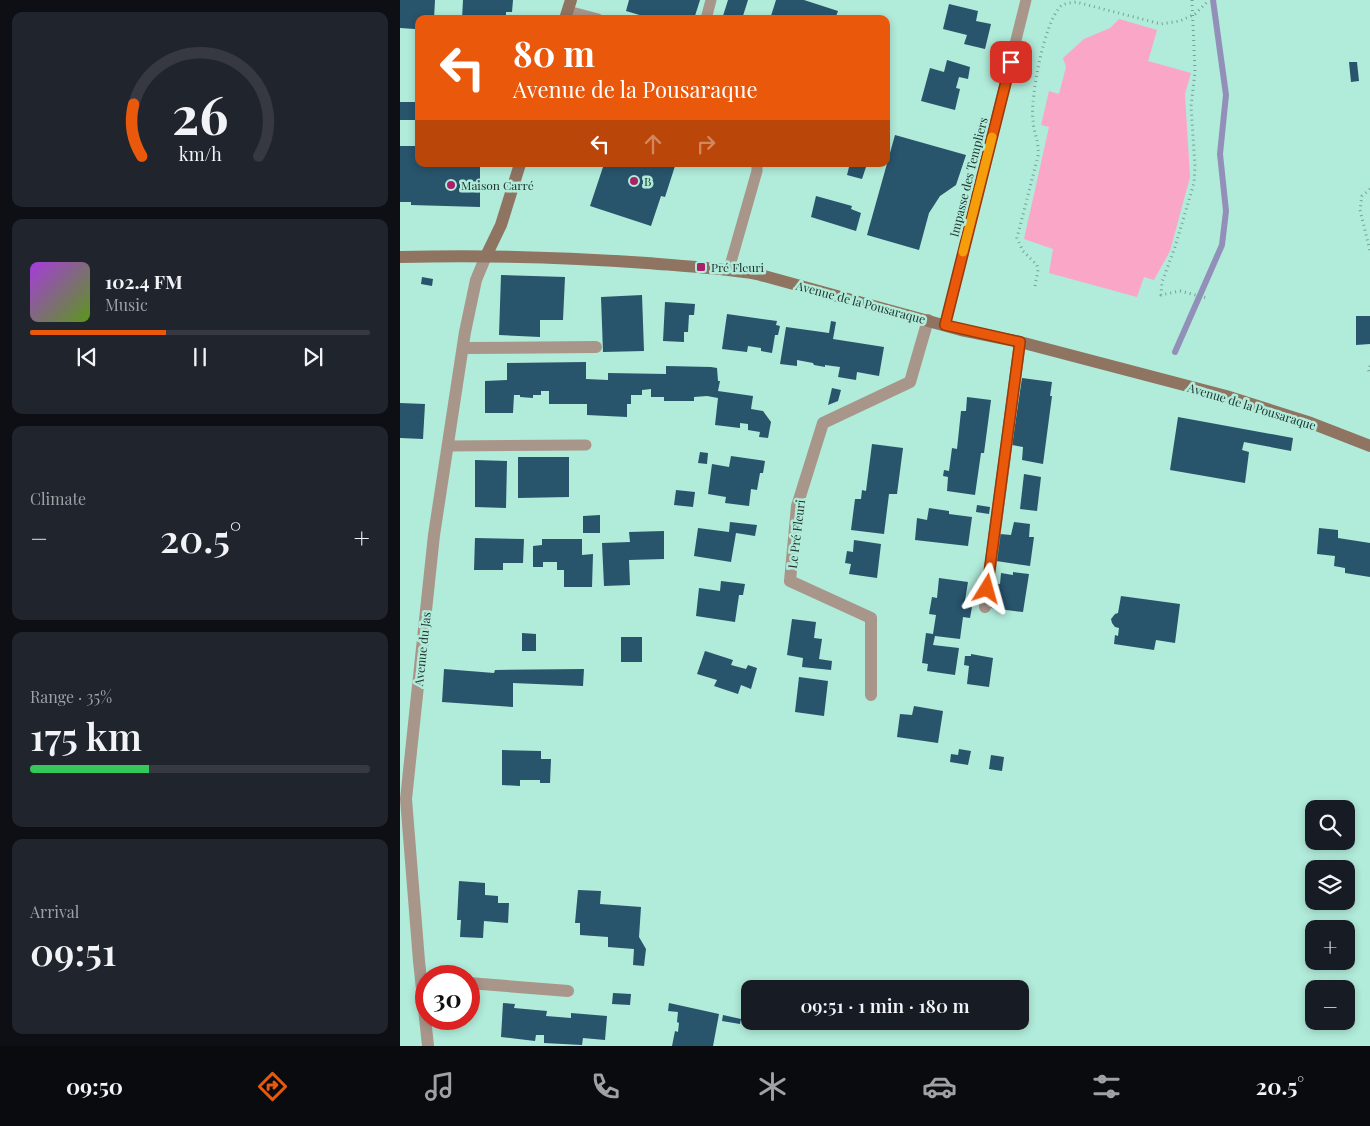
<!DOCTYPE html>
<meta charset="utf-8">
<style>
body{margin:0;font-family:"Playfair Display",serif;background:#20242c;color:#f1f3f6;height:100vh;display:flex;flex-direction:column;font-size:19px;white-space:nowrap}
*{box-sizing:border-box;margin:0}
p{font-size:16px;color:#9ea1a6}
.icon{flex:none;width:28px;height:28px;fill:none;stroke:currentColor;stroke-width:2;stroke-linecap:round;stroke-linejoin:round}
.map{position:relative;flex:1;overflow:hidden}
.panel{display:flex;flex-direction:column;gap:12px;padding:12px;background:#0d0f14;width:400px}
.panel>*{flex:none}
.hud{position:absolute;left:15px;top:15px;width:475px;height:152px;border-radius:10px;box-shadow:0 2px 8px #0003;background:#ea580c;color:#fff;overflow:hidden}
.buttons{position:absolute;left:905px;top:800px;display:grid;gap:10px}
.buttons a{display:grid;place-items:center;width:50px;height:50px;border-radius:10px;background:#171b24;box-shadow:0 2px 8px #0003;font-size:25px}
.speed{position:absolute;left:15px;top:965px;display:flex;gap:10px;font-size:25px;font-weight:700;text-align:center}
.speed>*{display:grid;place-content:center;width:65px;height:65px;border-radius:50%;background:#171b24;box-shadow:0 2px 8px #0003;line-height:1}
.speed .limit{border:8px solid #d22;background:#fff;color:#111}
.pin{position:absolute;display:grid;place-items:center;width:42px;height:42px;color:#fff;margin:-21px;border-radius:10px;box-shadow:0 2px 8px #0006}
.me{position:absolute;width:55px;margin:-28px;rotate:8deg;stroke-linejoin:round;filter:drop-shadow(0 0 4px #0008)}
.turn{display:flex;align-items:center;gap:18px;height:105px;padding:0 15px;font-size:22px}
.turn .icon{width:65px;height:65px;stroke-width:2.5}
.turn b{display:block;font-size:35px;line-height:42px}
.lanes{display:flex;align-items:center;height:48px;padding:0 15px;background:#0003;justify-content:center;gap:25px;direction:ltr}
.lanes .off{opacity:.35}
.big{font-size:38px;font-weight:600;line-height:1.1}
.panel .card{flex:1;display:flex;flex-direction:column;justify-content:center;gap:8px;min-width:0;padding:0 18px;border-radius:10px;background:#20242c}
.panel .dial{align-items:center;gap:0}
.dial svg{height:130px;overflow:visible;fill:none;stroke:#363941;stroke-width:7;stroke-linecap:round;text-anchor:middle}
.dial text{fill:#f1f3f6;stroke:none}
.song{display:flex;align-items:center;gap:15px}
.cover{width:60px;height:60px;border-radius:8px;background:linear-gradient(135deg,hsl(280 70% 55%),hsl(90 70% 35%))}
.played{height:5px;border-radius:2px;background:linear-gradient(90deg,#ea580c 40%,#363941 40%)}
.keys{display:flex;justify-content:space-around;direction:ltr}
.heat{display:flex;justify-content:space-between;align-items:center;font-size:28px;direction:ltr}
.charge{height:8px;border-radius:4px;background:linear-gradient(90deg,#34c759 35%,#363941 0)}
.trip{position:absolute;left:341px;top:980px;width:288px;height:50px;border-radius:10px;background:#171b24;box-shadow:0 2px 8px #0003;font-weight:600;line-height:50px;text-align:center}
.dock{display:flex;height:80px;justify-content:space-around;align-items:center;background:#090b0e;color:#9ea1a6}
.dock .icon{width:35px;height:35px}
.dock .selected{color:#ea580c}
.dock b{font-size:22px;color:#f1f3f6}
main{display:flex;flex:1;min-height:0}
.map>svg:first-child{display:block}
</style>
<main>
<section class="panel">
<div class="card dial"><svg viewBox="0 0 100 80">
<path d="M14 69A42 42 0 1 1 86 69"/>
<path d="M14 69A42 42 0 0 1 9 37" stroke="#ea580c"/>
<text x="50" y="56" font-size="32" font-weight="700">26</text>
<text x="50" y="72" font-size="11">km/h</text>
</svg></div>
<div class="card">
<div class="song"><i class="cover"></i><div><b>102.4 FM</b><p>Music</p></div></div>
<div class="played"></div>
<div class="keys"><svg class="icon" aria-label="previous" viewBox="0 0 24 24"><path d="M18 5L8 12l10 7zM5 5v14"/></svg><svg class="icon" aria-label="pause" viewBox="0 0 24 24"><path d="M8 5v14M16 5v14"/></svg><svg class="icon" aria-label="next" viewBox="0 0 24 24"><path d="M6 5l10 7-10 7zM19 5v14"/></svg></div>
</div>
<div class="card"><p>Climate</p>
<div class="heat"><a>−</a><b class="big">20.5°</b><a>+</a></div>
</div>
<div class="card"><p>Range · 35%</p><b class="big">175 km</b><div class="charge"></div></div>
<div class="card"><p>Arrival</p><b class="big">09:51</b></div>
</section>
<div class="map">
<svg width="970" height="1046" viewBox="0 0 970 1046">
<rect width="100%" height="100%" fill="#b1ebda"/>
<path fill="#faa6c7" d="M719 19 757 30 748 61 791 73 785 94 790 177 770 251 754 280 744 277 737 297 649 273 653 249 624 239 649 127 641 125 649 91 659 94 666 67 663 58 684 39 710 28Z"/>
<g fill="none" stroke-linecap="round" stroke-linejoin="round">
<path stroke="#9290b8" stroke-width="6" d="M775 352 822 245 826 211 820 154 826 95 813 0"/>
</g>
<g fill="#28546c">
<path d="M0 0H35L34 19H19V25H15V29L0 28Z"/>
<path d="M63 0H113L112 12H106V19H62Z"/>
<path d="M229 0H300L294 19H253L226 11Z"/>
<path d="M328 0H348L342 19H322Z"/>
<path d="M376 0H404L438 11 435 19H370Z"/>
<path d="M549 4 578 11 576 21 591 24 585 49 564 44 567 35 543 29Z"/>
<path d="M547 60 570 67 568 79 559 77 556 88 560 89 555 110 521 101 530 68 544 72Z"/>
<path d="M949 62H957L959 81 951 82Z"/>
<rect x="0" y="102" width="19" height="18"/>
<path d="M578 124 585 126 582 138 575 136Z"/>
<path d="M495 135 566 155 556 185 540 196 529 213 519 250 467 235Z"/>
<path d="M0 146H19V164H80V207L11 205V202H0Z"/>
<path d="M204 164H269L275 166 265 197 261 196 251 226 190 206Z"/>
<path d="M439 164H467L462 179 447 175 449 167Z"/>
<path d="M416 196 452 206 451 209 461 213 456 231 411 217Z"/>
<path d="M101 275 165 277 163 320H140V337L99 335Z"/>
<path d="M22 277 33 279 32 286 21 284Z"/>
<path d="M242 295 244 351 203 352 201 297Z"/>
<path d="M265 302 295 304 294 315H289L288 332H284V342L263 341Z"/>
<path d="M327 314 377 321 376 325 380 326 378 335H375L372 353 361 351V348L348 346 347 352 322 349Z"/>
<path d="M956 316H970V344L956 345Z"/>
<path d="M431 321 436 322 433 339 484 347 479 376 457 372 456 380 438 377 440 367 425 365V367L414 365 413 363 397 360V366L380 364 386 327 429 333Z"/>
<path d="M186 362V379L208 380V373L266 374V366L311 367 317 368 318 381H320L318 391 353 396 351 409 363 411 371 422 368 438 359 437 360 432 348 430V424L340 423V428L315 425 318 398 307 396 294 397V401H264V397H251V389L242 390V395H231V404H227V417L187 415V404H149V391H141V395H133V398L120 397V395H114L113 413H85V381L107 380V363Z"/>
<path d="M622 378 652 382 650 396H652L643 464 622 460 623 447 612 445Z"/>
<path d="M432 388 441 390 438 401 428 405Z"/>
<path d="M567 397 591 400 584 453H581L575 495 547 491 548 477 543 476 544 470 549 471 552 448 557 449 561 411H566Z"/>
<path d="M0 403 25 404 23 439 0 438Z"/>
<path d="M778 417 893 438 891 451 844 442 842 450 849 452 845 483 770 470Z"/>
<path d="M472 444 503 448 497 494H489L484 534 451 530 455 499H461L462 490 466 491Z"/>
<path d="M300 452 308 453 307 464 298 463Z"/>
<path d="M331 456 365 461 363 473H360L357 490 351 489 349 506 325 503 326 497 308 494 312 464 329 467Z"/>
<path d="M118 457H169V497L118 498Z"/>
<path d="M75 460 107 461 106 508 75 507Z"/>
<path d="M624 474 641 477 637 511 620 509Z"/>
<path d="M276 490 295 492 293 507 274 505Z"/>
<path d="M577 505 590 507 589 514 576 512Z"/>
<path d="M529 508 549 511V514L572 517 568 546 515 540 517 518 527 520Z"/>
<path d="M200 515V533H183V516Z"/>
<path d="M330 522 357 525 355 536 336 533 331 562 294 556 298 528 329 532Z"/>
<path d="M614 522 630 524 629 537H634L630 566 596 561 600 534 611 535Z"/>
<path d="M919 528 938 530V538L970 543V577L945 573V568L934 566 935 556 917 554Z"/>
<path d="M264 531V559L229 560 230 585 204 586 202 543 230 542 229 532Z"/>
<path d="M75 538 124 539 123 563H103V570H74Z"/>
<path d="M142 539H182V555L193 554 192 587H164V570H157V562H143V567H133V546L142 545Z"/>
<path d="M454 540 481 544 477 578 449 574 451 564 445 563 447 551 453 552Z"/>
<path d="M613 572 629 574 623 612 591 608 593 583 600 584 601 573 613 575Z"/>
<path d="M539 578 568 582 564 607H572L570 618 563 617 560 639 535 636 533 645 559 648 555 675 527 671 528 664 522 663 526 633 533 634 536 615 529 614 532 597 537 598Z"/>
<path d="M321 581 345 584 343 595H339L335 622 296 616 299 588 320 591Z"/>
<path d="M721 596 780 604 775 643 756 640 754 650 714 644 715 635 718 636 719 628 715 627 712 623 711 619 715 614 718 613Z"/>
<path d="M392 619 416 622 414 638 422 639 419 659 432 661 431 670 402 667 403 658 387 655Z"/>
<path d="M122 633 136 634V651H122Z"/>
<rect x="221" y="637" width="21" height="25"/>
<path d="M305 651 333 660 331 665 346 669 348 665 357 668 351 689 341 685 338 694 314 686 317 680 297 674Z"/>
<path d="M571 654 593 658 589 687 567 684 569 666 564 665 565 656H571Z"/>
<path d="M44 669 94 673 95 670 184 669 183 686 113 683V707L42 702Z"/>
<path d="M399 677 428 681 424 716 395 712Z"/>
<path d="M514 706 543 711 538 743 497 737 500 714 512 715Z"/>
<path d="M559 749 571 751 568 765 550 762 551 754 558 755Z"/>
<path d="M102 750 141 751V759H151L150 783H140V780H120V786L102 785Z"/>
<path d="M591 755 604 757 602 771 589 769Z"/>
<path d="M59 881 85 883V895L98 896V903H109L108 923 84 921 83 938 60 937 61 920H57Z"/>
<path d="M178 890 201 891 200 904 241 907 239 937 246 949 244 966 233 965 234 949 208 947V937L180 935V923H175Z"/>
<path d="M213 993 231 994 230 1005 212 1004Z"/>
<path d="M103 1003 115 1004 114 1008 147 1011 146 1016 171 1018V1013L207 1016 205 1040 183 1038 182 1045 144 1043V1035H136L135 1041 101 1037Z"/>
<path d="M269 1003 319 1014 313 1046H272L275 1031 278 1032 279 1023 277 1022 278 1012 268 1011Z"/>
<path d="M323 1015 341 1019 340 1024 322 1021Z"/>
</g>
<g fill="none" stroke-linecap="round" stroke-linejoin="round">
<g stroke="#75a194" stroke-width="3" stroke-dasharray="1 4" stroke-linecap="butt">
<path d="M792 0 795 72 791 106 795 166 794 183 775 247 762 282 761 295 780 291 807 298"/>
<path d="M970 189 962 196 960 210 970 251"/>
<path d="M635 286 638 270 637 265 623 251 617 238 638 156C639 139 634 135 633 121 630 98 644 22 661 6 665 3 671 3 676 2L761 24 780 21 795 14 807 2"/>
<path d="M970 366 968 369 970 374"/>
</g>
<g stroke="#a9968a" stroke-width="11">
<path d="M168 11 198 19"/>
<path d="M306 19 311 0"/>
<path d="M329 269 357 171V164"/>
<path d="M545 325 626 0"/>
<path d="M48 446 186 445"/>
</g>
<g stroke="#a9968a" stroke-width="12">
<path d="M63 348 196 347"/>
<path d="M585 607 620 342"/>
<path d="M471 695V618L390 581 397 506 423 423 510 382 528 320"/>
<path d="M69 983 168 991"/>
<path d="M28 1046 19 961 6 799 34 535 65 332 76 280 86 256"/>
</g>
<g stroke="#8f7462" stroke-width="12">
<path d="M165 19 171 0"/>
<path d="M86 256 101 225 120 164"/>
<path d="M0 257C83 255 165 257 247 263 284 266 320 268 357 274L561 330 620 342 826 396 911 423 970 446"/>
</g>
</g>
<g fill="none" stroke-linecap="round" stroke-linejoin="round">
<g stroke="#983908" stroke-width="12">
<path id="route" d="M587 589 620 342 545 325 611 62"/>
</g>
<use href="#route" stroke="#ea580c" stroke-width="9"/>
<path stroke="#f59e0b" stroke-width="9" d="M563 252 592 137"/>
</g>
<g fill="#a92168" stroke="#b1ebda" stroke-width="2">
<circle cx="234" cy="181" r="5"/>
<circle cx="51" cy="185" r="5"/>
<rect x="296" y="262" width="10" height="10" rx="2.5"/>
</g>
<g text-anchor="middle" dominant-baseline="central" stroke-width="5" stroke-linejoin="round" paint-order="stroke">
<g font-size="12" fill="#203730" stroke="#b1ebda">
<text transform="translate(568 177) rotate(-76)">Impasse des Templiers</text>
<text transform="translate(461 302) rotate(15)">Avenue de la Pousaraque</text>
<text transform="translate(852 406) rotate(17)">Avenue de la Pousaraque</text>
<text transform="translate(396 534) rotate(-83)">Le Pré Fleuri</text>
<text transform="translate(22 649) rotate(-84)">Avenue du Jas</text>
</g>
<g font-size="12" fill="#203730" stroke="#b1ebda" text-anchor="start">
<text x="244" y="181">B</text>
<text x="61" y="185">Maison Carré</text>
<text x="311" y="267">Pré Fleuri</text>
</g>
</g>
</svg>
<div class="buttons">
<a><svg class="icon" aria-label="search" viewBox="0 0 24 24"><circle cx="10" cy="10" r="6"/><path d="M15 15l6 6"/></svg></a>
<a><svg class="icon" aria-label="layers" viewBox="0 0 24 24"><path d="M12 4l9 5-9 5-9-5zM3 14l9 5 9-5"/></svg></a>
<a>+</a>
<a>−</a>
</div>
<div class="speed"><div class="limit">30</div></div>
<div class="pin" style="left:611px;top:62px;background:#d93025"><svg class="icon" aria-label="arrive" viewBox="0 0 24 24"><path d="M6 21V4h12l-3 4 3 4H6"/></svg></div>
<svg class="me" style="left:587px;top:589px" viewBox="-20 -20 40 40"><path d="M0-17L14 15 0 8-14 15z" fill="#ea580c" stroke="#fff" stroke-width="4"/></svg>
<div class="trip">09:51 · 1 min · 180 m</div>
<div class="hud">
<div class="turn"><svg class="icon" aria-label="left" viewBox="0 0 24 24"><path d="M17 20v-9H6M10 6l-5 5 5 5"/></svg><div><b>80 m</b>Avenue de la Pousaraque</div></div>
<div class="lanes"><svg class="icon" aria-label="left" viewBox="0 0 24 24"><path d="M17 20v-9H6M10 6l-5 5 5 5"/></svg><svg class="icon off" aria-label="ahead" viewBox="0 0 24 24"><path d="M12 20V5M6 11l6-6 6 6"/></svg><svg class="icon off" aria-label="right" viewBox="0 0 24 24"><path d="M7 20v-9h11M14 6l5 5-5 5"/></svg></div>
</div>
</div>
</main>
<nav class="dock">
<b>09:50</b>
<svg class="icon selected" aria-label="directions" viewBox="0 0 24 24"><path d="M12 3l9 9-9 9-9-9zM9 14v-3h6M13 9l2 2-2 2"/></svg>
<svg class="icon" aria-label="music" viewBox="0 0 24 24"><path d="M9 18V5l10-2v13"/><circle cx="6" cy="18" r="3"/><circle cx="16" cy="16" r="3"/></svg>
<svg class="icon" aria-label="phone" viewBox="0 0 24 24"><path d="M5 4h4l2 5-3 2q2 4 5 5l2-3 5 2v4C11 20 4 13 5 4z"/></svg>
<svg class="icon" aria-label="climate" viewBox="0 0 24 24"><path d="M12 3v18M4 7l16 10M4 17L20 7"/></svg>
<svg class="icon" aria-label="car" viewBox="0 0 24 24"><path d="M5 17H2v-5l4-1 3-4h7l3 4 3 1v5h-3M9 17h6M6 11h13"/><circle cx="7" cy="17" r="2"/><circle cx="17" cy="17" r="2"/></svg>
<svg class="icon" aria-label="filters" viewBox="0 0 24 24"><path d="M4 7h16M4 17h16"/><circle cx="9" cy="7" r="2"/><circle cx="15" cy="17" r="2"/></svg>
<b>20.5°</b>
</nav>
